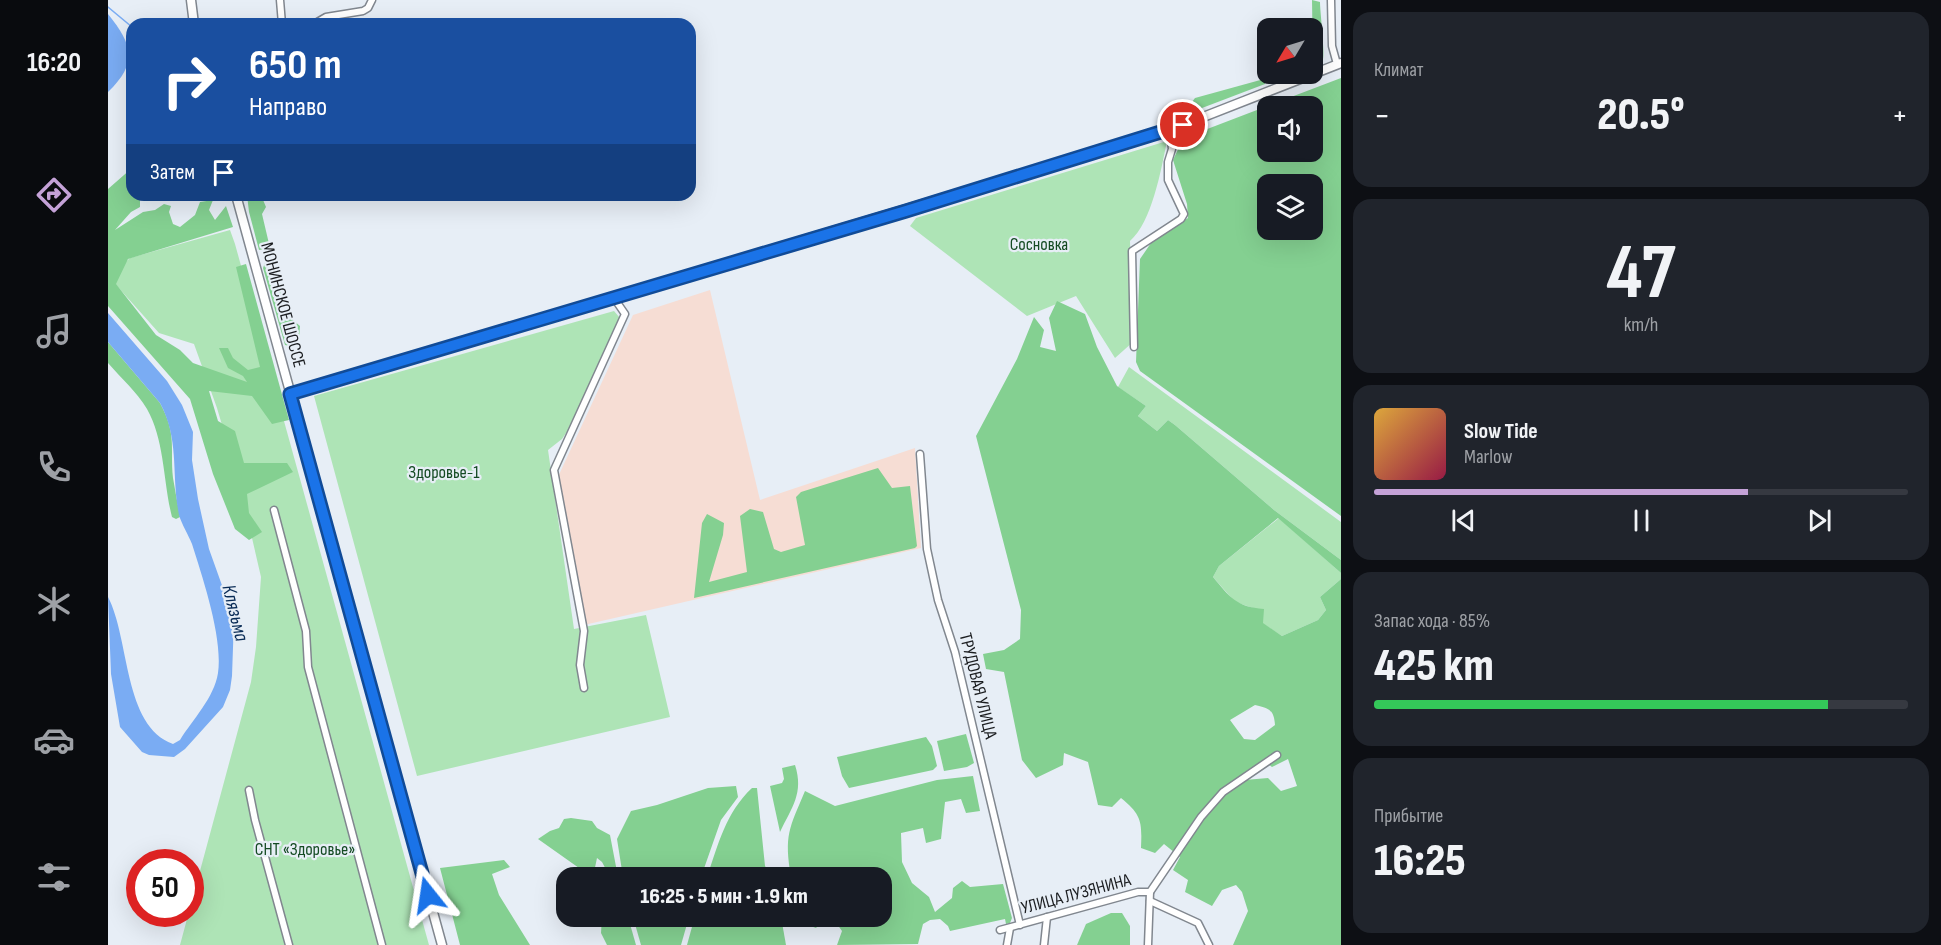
<!DOCTYPE html>
<html lang="ru">
<meta charset="utf-8">
<style>
body{margin:0;font-family:"Sofia Sans Condensed",sans-serif;background:#20242c;color:#f1f3f6;height:100vh;display:flex;flex-direction:column;font-size:22px;white-space:nowrap}
*{box-sizing:border-box;margin:0}
p{font-size:20px;color:#9ea1a6}
.icon{flex:none;width:33px;height:33px;fill:none;stroke:currentColor;stroke-width:2;stroke-linecap:round;stroke-linejoin:round}
.map{position:relative;flex:1;overflow:hidden}
.sheet{display:flex;flex-direction:column;gap:12px;padding:12px;background:#0d0f14;width:600px}
.sheet>*{flex:none}
.banner{position:absolute;left:18px;top:18px;width:570px;height:183px;border-radius:18px;box-shadow:0 6px 24px #0002;background:#1a4fa0;color:#fff;overflow:hidden}
.needle{width:39px;rotate:232deg}
.tools{position:absolute;left:1149px;top:18px;display:grid;gap:12px}
.tools a{display:grid;place-items:center;width:66px;height:66px;border-radius:12px;background:#171b24;box-shadow:0 6px 24px #0002;font-size:30px}
.speed{position:absolute;left:18px;top:849px;display:flex;gap:12px;font-size:30px;font-weight:700;text-align:center}
.speed>*{display:grid;place-content:center;width:78px;height:78px;border-radius:50%;background:#171b24;box-shadow:0 6px 24px #0002;line-height:1}
.speed .limit{border:9px solid #d22;background:#fff;color:#111}
.pin{position:absolute;display:grid;place-items:center;width:51px;height:51px;color:#fff;margin:-26px;border:3px solid #fff;border-radius:50%;box-shadow:0 2px 6px #0007}
.me{position:absolute;width:66px;margin:-33px;rotate:345deg;stroke-linejoin:round;filter:drop-shadow(0 0 4px #0008)}
.turn{display:flex;align-items:center;gap:21px;height:126px;padding:0 24px;font-size:27px}
.turn .icon{width:78px;height:78px;stroke-width:2.5}
.turn b{display:block;font-size:42px;line-height:51px}
.then{display:flex;align-items:center;height:57px;padding:0 24px;background:#0003;gap:12px;font-size:22px}
.big{font-size:45px;font-weight:800;line-height:1.1}
.sheet .tile{flex:1;display:flex;flex-direction:column;justify-content:center;gap:9px;min-width:0;padding:0 21px;border-radius:18px;background:#20242c}
.sheet .dial{align-items:center;gap:0}
.dial b{font-size:78px;line-height:1}
.song{display:flex;align-items:center;gap:18px}
.cover{width:72px;height:72px;border-radius:9px;background:linear-gradient(135deg,hsl(40 70% 55%),hsl(340 70% 35%))}
.played{height:6px;border-radius:3px;background:linear-gradient(90deg,#c4a2d7 70%,#363941 70%)}
.keys{display:flex;justify-content:space-around;direction:ltr}
.heat{display:flex;justify-content:space-between;align-items:center;font-size:33px;direction:ltr}
.charge{height:9px;border-radius:4px;background:linear-gradient(90deg,#34c759 85%,#363941 0)}
.trip{position:absolute;left:448px;top:867px;width:336px;height:60px;border-radius:18px;background:#171b24;box-shadow:0 6px 24px #0002;font-weight:800;line-height:60px;text-align:center}
main{display:flex;flex:1;min-height:0}
.tab-bar{display:flex;flex-direction:column;width:108px;justify-content:space-around;align-items:center;background:#090b0e;color:#9ea1a6}
.tab-bar .icon{width:42px;height:42px}
.tab-bar .selected{color:#c4a2d7}
.tab-bar b{font-size:27px;color:#f1f3f6}
.map>svg:first-child{display:block}
</style>
<main>
<nav class="tab-bar">
<b>16:20</b>
<svg class="icon selected" aria-label="directions" viewBox="0 0 24 24"><path d="M12 3l9 9-9 9-9-9zM9 14v-3h6M13 9l2 2-2 2"/></svg>
<svg class="icon" aria-label="music" viewBox="0 0 24 24"><path d="M9 18V5l10-2v13"/><circle cx="6" cy="18" r="3"/><circle cx="16" cy="16" r="3"/></svg>
<svg class="icon" aria-label="phone" viewBox="0 0 24 24"><path d="M5 4h4l2 5-3 2q2 4 5 5l2-3 5 2v4C11 20 4 13 5 4z"/></svg>
<svg class="icon" aria-label="climate" viewBox="0 0 24 24"><path d="M12 3v18M4 7l16 10M4 17L20 7"/></svg>
<svg class="icon" aria-label="car" viewBox="0 0 24 24"><path d="M5 17H2v-5l4-1 3-4h7l3 4 3 1v5h-3M9 17h6M6 11h13"/><circle cx="7" cy="17" r="2"/><circle cx="17" cy="17" r="2"/></svg>
<svg class="icon" aria-label="filters" viewBox="0 0 24 24"><path d="M4 7h16M4 17h16"/><circle cx="9" cy="7" r="2"/><circle cx="15" cy="17" r="2"/></svg>
</nav>
<div class="map">
<svg width="1233" height="945" viewBox="0 0 1233 945">
<rect width="100%" height="100%" fill="#e7eef6"/>
<path fill="#f6ddd4" d="M602 290 652 500 807 448 813 548 476 625 449 479 525 315Z"/>
<g fill="#aee4b6">
<path d="M1059 141C1053 170 1044 222 1022 241L1025 342 1007 358 968 296 919 316 802 226 808 218Z"/>
<path d="M122 230 127 244 321 945H72L143 682 148 647 153 577 132 486 109 408 86 344 51 333 1 277 22 258Z"/>
<path d="M506 311 512 318 462 427 454 439 440 450 466 629 538 615 562 717 309 776 206 396Z"/>
<path d="M1021 367 1233 522V560L1166 510 1067 425 1060 420 1049 431 1030 416 1038 406 1010 387Z"/>
<path d="M1171 518 1233 573V579L1212 597 1218 610 1210 620 1174 636 1154 623 1145 608 1127 602 1105 577 1111 566Z"/>
</g>
<g fill="#84d091" fill-rule="evenodd">
<path d="M1204 0 1212 2C1212 11 1217 54 1215 59L1205 65Z"/>
<path d="M1233 78V516L1032 371 1028 362 1032 259 1043 243 1080 218 1079 204 1065 160 1073 143 1081 136ZM1160 106H1204V152H1160ZM1160 184H1204V230H1160Z"/>
<path d="M1156 79 1157 84 1094 108H1090L1084 102 1087 98Z"/>
<path d="M24 168V195H32V207L23 212 7 230 35 212 47 210 56 204 63 206 61 212 65 224 72 227 87 215 92 202 105 200 101 210 107 220 118 206 125 227 20 259 8 284 48 335 72 350 85 363 139 382 135 376 120 368 111 348H120L125 358 140 370 152 367 128 267 138 264 181 420 164 424 144 396 101 391 110 421 127 431 136 463H179L185 472 139 494 141 513 154 532 141 540 127 529 105 474 82 399 0 306V189Z"/>
<path d="M139 195H153L158 207 154 214 162 248 151 250 141 212Z"/>
<path d="M159 257 168 260 167 270 173 276 171 285 177 291 179 315 192 326 191 338 182 346 177 345 155 268Z"/>
<path d="M949 301 977 314 989 347 1009 386 1038 406 1030 416 1049 431 1060 420 1067 425 1166 510 1233 560V573L1170 518 1111 566 1105 577C1122 597 1128 607 1156 609L1155 623 1174 636 1210 620 1218 610 1212 597 1233 579V945H1125L1140 911 1134 892 1128 885 1114 890 1104 906 1077 892 1080 880 1065 870 1072 857 1056 844 1047 853 1033 848C1034 822 1034 815 1013 798L1004 807 990 805 980 762 956 753 955 765 928 778 914 760 896 672 878 669 875 654 896 650 912 639 913 610 868 436 909 359 926 317 936 330 932 347 948 351 941 318ZM1147 705C1161 708 1166 710 1167 725L1147 740 1136 739 1122 720ZM1180 759 1189 786 1173 791 1160 778 1137 780 1159 763 1164 767Z"/>
<path d="M0 342 52 403C69 435 62 446 65 478 67 491 70 504 72 517L68 519 64 517C55 482 57 441 39 409 29 392 13 378 0 363Z"/>
<path d="M770 468 784 488 802 486 809 546 807 548 586 598 594 523 599 514 616 523 615 535 601 582 639 572 632 516 642 509 655 512 666 549 673 552 697 545 688 497 693 492Z"/>
<path d="M858 734 866 763 859 767 836 771 829 741Z"/>
<path d="M818 737 824 746 829 766 825 770 741 788 734 776 729 757Z"/>
<path d="M687 765C696 793 684 807 672 832L662 786 674 783 676 779 674 768Z"/>
<path d="M865 776 872 811 858 813 853 799 837 802 833 839 818 843 815 828 793 833 794 862 804 883 821 897 827 912 844 898 845 888 854 881 862 887 895 884 904 918 902 923 898 924 897 919 842 931 840 926 832 919 822 920 815 924 810 944 729 945 734 931 724 917H718L708 928 692 922 691 917 774 916V878L683 877C676 835 681 829 697 791L727 806 829 780Z"/>
<path d="M628 786 630 797 613 820 593 877H515L509 839 523 811 549 805 600 788Z"/>
<path d="M644 788H649L657 866 664 877H599C610 845 618 812 644 788Z"/>
<path d="M463 818 484 821 489 828 502 835 510 877H502L494 862 489 858 485 877 477 876 471 868 430 839 442 831 451 828 456 819Z"/>
<path d="M396 860 402 867 384 874 391 895 422 945H352L332 868Z"/>
<path d="M1003 913H1014L1022 926V945H969L978 924Z"/>
<path d="M587 916 673 917 678 945H579Z"/>
<path d="M494 917H520L528 945H499L493 933Z"/>
<path d="M525 917V916L581 917 573 945H533Z"/>
</g>
<g fill="#7aacf3">
<path d="M0 14C25 45 30 63 0 92Z"/>
<path d="M0 313 59 381 74 405 85 432 84 460 90 499 101 549 126 619 124 676 122 690 115 707 77 749 66 757 41 755 34 752 12 727 3 674 0 597C22 639 15 726 65 744L72 740C85 719 106 698 110 673 115 638 95 579 84 544 80 534 74 525 71 515 63 474 72 440 52 403L0 342Z"/>
</g>
<g fill="none" stroke-linecap="round" stroke-linejoin="round">
<path stroke="#7aacf3" stroke-width="1.5" d="M0 7 24 27"/>
<g stroke="#81878f" stroke-width="9">
<g id="street">
<path d="M172 0 174 24"/>
<path d="M1223 0 1224 46 1229 64"/>
<path d="M206 24 218 17 255 11 260 8 264 0"/>
<path d="M1026 347 1024 251 1073 219 1076 214 1060 180V162L1064 149 1062 130"/>
<path d="M812 454 819 549 830 600 847 652 912 925"/>
<path d="M166 510 198 631 200 667 274 945"/>
<path d="M476 688 472 665 476 631 446 470 517 314 506 298"/>
<path d="M141 790 147 820 181 945"/>
<path d="M1042 901 1090 923 1101 945"/>
<path d="M892 930 1030 892H1042L1093 817 1115 792 1169 755"/>
<path d="M899 945 902 928"/>
<path d="M936 945 939 917"/>
<path d="M1040 945 1042 892"/>
</g>
</g>
<g stroke="#81878f" stroke-width="11">
<g id="secondary">
<path d="M83 0 86 24"/>
<path d="M128 195 334 945"/>
<path d="M182 394 1062 130 1233 63"/>
</g>
</g>
<use href="#street" stroke="#fff" stroke-width="6"/>
<use href="#secondary" stroke="#fff" stroke-width="8"/>
</g>
<g fill="none" stroke-linecap="round" stroke-linejoin="round">
<g stroke="#114b97" stroke-width="15">
<path id="route" d="M320 895 182 394 798 211 1075 125"/>
</g>
<use href="#route" stroke="#1a73e8" stroke-width="10"/>
</g>
<g text-anchor="middle" dominant-baseline="central" stroke-width="4.5" stroke-linejoin="round" paint-order="stroke">
<g font-size="18" fill="#144b23" stroke="#e7eef6">
<text x="931" y="244">Сосновка</text>
<text x="336" y="472">Здоровье-1</text>
<text x="197" y="849">СНТ «Здоровье»</text>
</g>
<g font-size="18" fill="#1b1d20" stroke="#e7eef6">
<text transform="translate(175 305) rotate(75)">МОНИНСКОЕ ШОССЕ</text>
<text transform="translate(870 686) rotate(76)">ТРУДОВАЯ УЛИЦА</text>
<text transform="translate(968 894) rotate(-15)">УЛИЦА ЛУЗЯНИНА</text>
</g>
<g font-size="20" font-style="italic" fill="#092b56" stroke="#e7eef6">
<text transform="translate(127 613) rotate(76)">Клязьма</text>
</g>
</g>
</svg>
<div class="tools">
<a><svg class="needle" viewBox="-14 -14 28 28"><path d="M0-13l5 13h-10z" fill="#e53935"/><path d="M0 13l5-13h-10z" fill="#9ea1a6"/></svg></a>
<a><svg class="icon" aria-label="sound" viewBox="0 0 24 24"><path d="M4 9h4l5-4v14l-5-4H4zM17 9q2 3 0 6"/></svg></a>
<a><svg class="icon" aria-label="layers" viewBox="0 0 24 24"><path d="M12 4l9 5-9 5-9-5zM3 14l9 5 9-5"/></svg></a>
</div>
<div class="speed"><div class="limit">50</div></div>
<div class="pin" style="left:1075px;top:125px;background:#d93025"><svg class="icon" aria-label="arrive" viewBox="0 0 24 24"><path d="M6 21V4h12l-3 4 3 4H6"/></svg></div>
<svg class="me" style="left:320px;top:895px" viewBox="-20 -20 40 40"><path d="M0-17L14 15 0 8-14 15z" fill="#1a73e8" stroke="#fff" stroke-width="4"/></svg>
<div class="trip">16:25 · 5 мин · 1.9 km</div>
<div class="banner">
<div class="turn"><svg class="icon" aria-label="right" viewBox="0 0 24 24"><path d="M7 20v-9h11M14 6l5 5-5 5"/></svg><div><b>650 m</b>Направо</div></div>
<div class="then">Затем<svg class="icon" aria-label="arrive" viewBox="0 0 24 24"><path d="M6 21V4h12l-3 4 3 4H6"/></svg></div>
</div>
</div>
<section class="sheet">
<div class="tile"><p>Климат</p>
<div class="heat"><a>−</a><b class="big">20.5°</b><a>+</a></div>
</div>
<div class="tile dial"><b>47</b><p>km/h</p></div>
<div class="tile">
<div class="song"><i class="cover"></i><div><b>Slow Tide</b><p>Marlow</p></div></div>
<div class="played"></div>
<div class="keys"><svg class="icon" aria-label="previous" viewBox="0 0 24 24"><path d="M18 5L8 12l10 7zM5 5v14"/></svg><svg class="icon" aria-label="pause" viewBox="0 0 24 24"><path d="M8 5v14M16 5v14"/></svg><svg class="icon" aria-label="next" viewBox="0 0 24 24"><path d="M6 5l10 7-10 7zM19 5v14"/></svg></div>
</div>
<div class="tile"><p>Запас хода · 85%</p><b class="big">425 km</b><div class="charge"></div></div>
<div class="tile"><p>Прибытие</p><b class="big">16:25</b></div>
</section>
</main>
